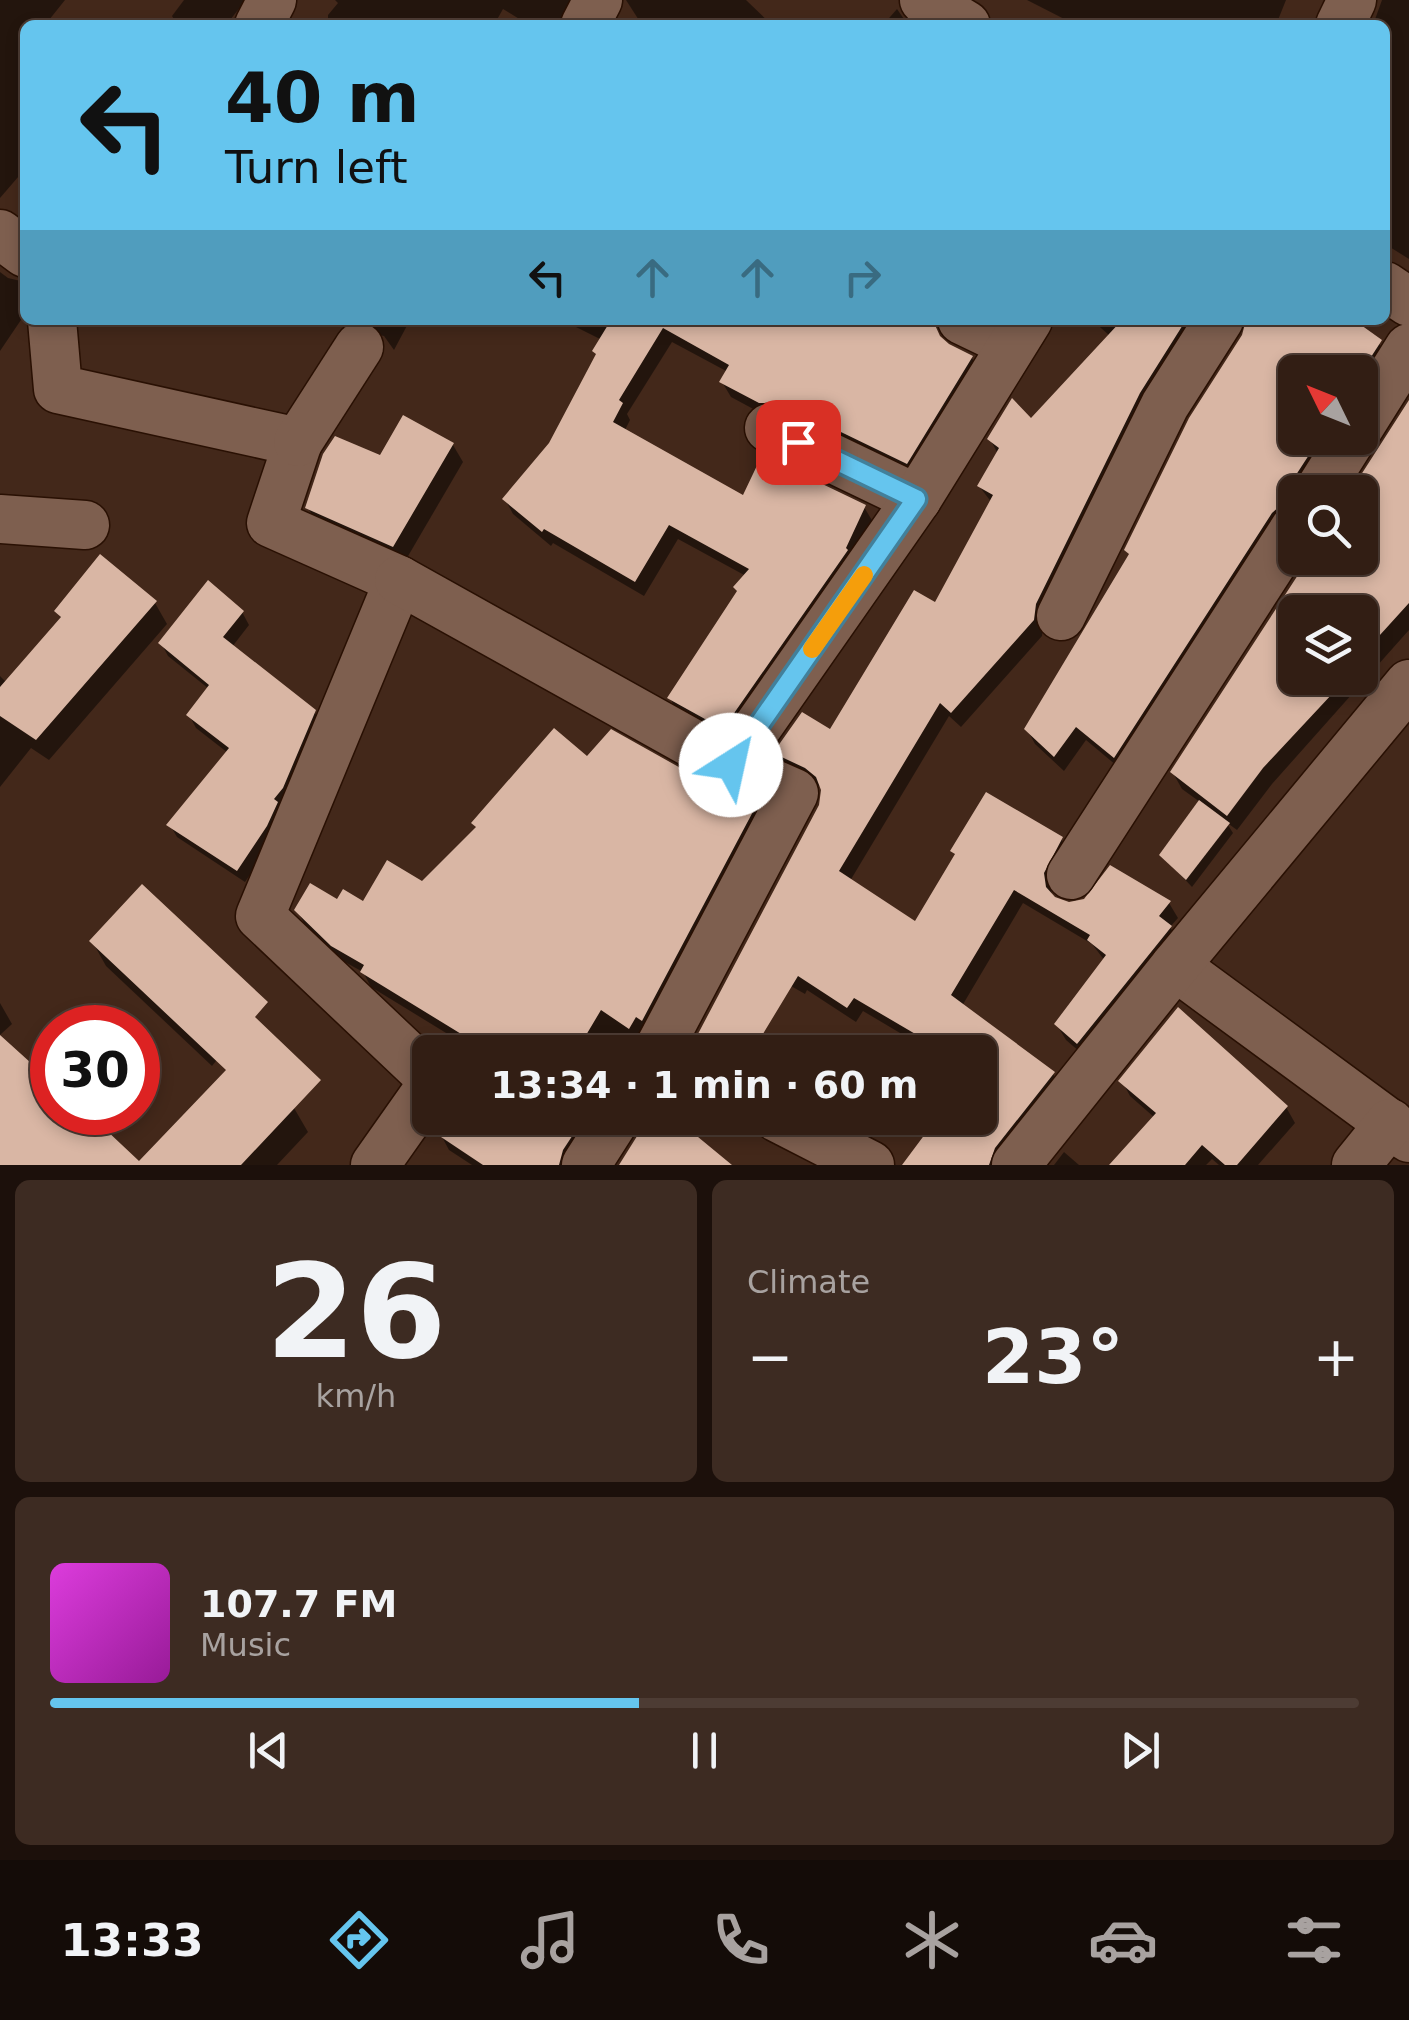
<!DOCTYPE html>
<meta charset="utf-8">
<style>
body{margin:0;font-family:"DejaVu Sans",sans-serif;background:#3d2b22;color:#f1f3f6;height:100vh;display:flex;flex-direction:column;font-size:38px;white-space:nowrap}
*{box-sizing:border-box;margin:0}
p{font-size:32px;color:#a8a2a0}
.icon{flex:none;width:55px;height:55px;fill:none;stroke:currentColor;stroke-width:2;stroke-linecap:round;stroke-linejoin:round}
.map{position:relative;height:1165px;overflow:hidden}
.drawer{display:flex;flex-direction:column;gap:15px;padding:15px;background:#1c100b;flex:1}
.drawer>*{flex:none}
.hud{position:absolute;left:20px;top:20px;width:1370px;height:305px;border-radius:15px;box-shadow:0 5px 15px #0003,0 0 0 2px #4d3c34;background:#65c5ee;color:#111;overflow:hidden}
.needle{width:65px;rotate:313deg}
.controls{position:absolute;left:1278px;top:355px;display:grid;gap:20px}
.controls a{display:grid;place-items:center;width:100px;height:100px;border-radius:15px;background:#321e14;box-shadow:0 5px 15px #0003,0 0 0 2px #4d3c34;font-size:50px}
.speed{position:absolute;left:30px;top:1005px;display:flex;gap:20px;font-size:50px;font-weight:700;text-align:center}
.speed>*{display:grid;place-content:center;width:130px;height:130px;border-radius:50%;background:#321e14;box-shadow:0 5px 15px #0003,0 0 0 2px #4d3c34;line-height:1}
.speed .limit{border:15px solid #d22;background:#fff;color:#111}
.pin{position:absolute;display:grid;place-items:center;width:85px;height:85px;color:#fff;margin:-42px;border-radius:20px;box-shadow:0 5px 15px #0006}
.me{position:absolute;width:110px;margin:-55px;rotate:35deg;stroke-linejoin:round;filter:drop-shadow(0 0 8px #0008)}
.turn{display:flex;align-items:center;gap:35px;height:210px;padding:0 40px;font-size:45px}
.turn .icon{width:130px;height:130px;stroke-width:2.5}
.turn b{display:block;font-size:70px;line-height:85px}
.lanes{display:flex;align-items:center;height:95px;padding:0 40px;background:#0003;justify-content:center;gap:50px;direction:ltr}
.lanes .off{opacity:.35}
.big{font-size:75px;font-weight:800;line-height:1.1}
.drawer .widget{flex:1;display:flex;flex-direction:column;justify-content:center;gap:15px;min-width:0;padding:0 35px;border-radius:15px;background:#3d2b22}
.drawer .dial{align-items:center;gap:0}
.dial b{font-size:130px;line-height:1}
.song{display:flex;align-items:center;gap:30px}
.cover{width:120px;height:120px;border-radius:15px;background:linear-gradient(135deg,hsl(300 70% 55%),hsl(300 70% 35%))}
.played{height:10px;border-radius:5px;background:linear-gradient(90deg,#65c5ee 45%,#4d3c34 45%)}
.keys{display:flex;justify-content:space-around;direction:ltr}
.heat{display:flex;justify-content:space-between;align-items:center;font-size:55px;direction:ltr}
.drawer .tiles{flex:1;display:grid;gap:15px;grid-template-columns:1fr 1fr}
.widget:last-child{grid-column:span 2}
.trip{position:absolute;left:412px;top:1035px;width:585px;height:100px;border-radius:15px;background:#321e14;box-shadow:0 5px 15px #0003,0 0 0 2px #4d3c34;font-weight:800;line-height:100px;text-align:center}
.dock{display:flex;height:160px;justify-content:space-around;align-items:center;background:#140c08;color:#a8a2a0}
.dock .icon{width:70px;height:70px}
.dock .selected{color:#65c5ee}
.dock b{font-size:45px;color:#f1f3f6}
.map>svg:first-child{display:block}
</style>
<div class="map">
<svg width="1409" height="1165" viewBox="0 0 1409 1165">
<rect width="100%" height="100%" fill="#43281a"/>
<g fill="#0007" fill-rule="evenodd">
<path d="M0 0H65L45 25H25V49L20 55 25 59V169L0 198Z"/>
<path d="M184 0H246L226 25H177L172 16Z"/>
<path d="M335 0H580L564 25H529L503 9 494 25H328V15L338 3Z"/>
<path d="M626 0H746L772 25H642Z"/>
<path d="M1027 0H1286L1276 25H1076Z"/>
<path d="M1382 0H1409V259L1385 244V25H1373Z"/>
<path d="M897 9 908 25H883Z"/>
<path d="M0 272 8 278 25 282V314L0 351Z"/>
<path d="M349 320H410L394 350 384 336 364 332Z"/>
<path d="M562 320H928L925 323 942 341 972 358 980 373 916 477 770 418 731 397 722 382 728 372 672 342 627 414 630 420 624 432 745 498 864 507 873 522 732 743 678 713 670 698 739 593 746 576 678 539 644 596 553 543 551 546 513 514 505 499 551 444 598 356 602 340Z"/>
<path d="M1092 320H1204L1044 620 1042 636 961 727 949 716 850 881 916 924 956 857 953 851 1061 839 1070 854 1051 889 1052 897 1071 905 1169 903 1178 918 1170 927 1179 943 1087 1058 1066 1040 1057 1025 1105 961 1092 944 1023 903 962 1006 1053 1074 1062 1089 1002 1165H905L940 1118H980V1052H932L863 1011 856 1022 807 990 805 994 754 965 821 807 823 788 784 769 776 754 831 732 936 606 992 503 979 486 998 454 990 439 1031 421 1110 336Z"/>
<path d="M1349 320 1377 340 1386 355 1360 404V372H1295V438H1340L1295 492V518L1123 771 1086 740 1064 771 1035 744 1027 729 1130 556 1191 420Z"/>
<path d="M1409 404V630L1272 784 1237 830 1226 822 1233 833 1192 887 1162 855 1200 802 1182 789 1173 773 1312 558H1360V492H1353ZM1295 612H1360V678H1295Z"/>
<path d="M453 445 463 462 404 563 318 525 308 508 381 459Z"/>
<path d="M155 603 167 624 49 760 31 748 0 787V676L7 683 62 620 57 611Z"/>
<path d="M242 612 249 625 232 647 314 711 321 724 274 840 245 882 177 837 170 825 228 753 196 728 189 715 209 689 168 656 161 643Z"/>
<path d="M588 760 754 808 763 823 641 1052H466L469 1047 371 987 363 972 343 961 305 925 297 910 338 903 364 904 422 885Z"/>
<path d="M92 941 258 1008 212 1066 106 966Z"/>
<path d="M0 1003 12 1024 0 1035Z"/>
<path d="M0 1039 52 1086V1112L140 1165 239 1059 294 1108 308 1132 277 1165H0Z"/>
<path d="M1122 1081 1286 1107 1295 1123 1258 1165H1219L1212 1159 1206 1165H1112L1155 1118 1130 1096Z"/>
<path d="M452 1118H601L571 1165H472L449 1150 441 1135Z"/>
<path d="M1064 1152 1079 1165H1054Z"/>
</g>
<g fill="#d9b6a4">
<path d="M611 320H925L935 325 940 336 949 344 973 356 907 464 781 403H759L719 382 729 365 663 328 619 400 623 403 613 422 743 495 762 455 866 505 846 548 848 550 723 729 667 698 737 591 733 587 749 569 669 525 635 582 544 529 542 532 502 499 549 443 596 354 592 351Z"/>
<path d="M1122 320H1186L1140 393 1036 604 1034 620 951 713 940 703 839 871 915 921 955 854 950 851 986 792 1063 837 1044 873 1046 887 1055 897 1069 902 1084 899 1110 865 1171 901 1159 916 1172 926 1077 1044 1054 1024 1106 955 1087 940 1090 935 1014 890 951 995 1055 1072 995 1148 989 1165H902L937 1118H980V1052H946L854 998 847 1008 798 976 752 1052H696L690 1049 819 805 821 790 816 777 805 768 773 753 802 712 830 729 914 590 935 602 993 495 977 486 999 448 987 439 1012 398 1031 418Z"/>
<path d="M1246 320H1354L1382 340 1360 374 1295 372V438H1320L1294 478 1291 490 1293 501 1282 504 1272 513 1114 758 1076 727 1054 757 1024 729 1129 554 1124 550 1189 418 1242 335Z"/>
<path d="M1409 400V603L1360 657V612H1295V678H1347L1263 768 1227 816 1170 772 1309 558H1360V492H1350Z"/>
<path d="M403 415 454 443 393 547 305 508 323 454 335 436 380 455Z"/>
<path d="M100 554 157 601 36 740 0 716V687L61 617 54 611Z"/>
<path d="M208 580 244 611 223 637 316 710 283 788 274 799 278 802 267 826 237 871 166 825 229 748 186 715 209 685 158 643Z"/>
<path d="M554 728 587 756 611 729 718 789 756 806 642 1021 636 1017 629 1029 601 1010 576 1052H464L471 1040 360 972 364 965 331 946 294 910 310 883 337 899 343 889 363 901 387 860 422 881 476 827 471 823Z"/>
<path d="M1199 800 1230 823 1186 880 1159 855Z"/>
<path d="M142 884 268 1002 255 1017 321 1080 241 1165H0V1035L52 1082V1112H87L139 1161 226 1070 89 941Z"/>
<path d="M1178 1007 1288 1106 1237 1165H1225L1202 1145 1185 1165H1109L1156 1113 1118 1081Z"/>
<path d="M442 1118H584L563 1150 559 1165H483L432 1131Z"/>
<path d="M643 1118H675L732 1165H619L639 1133Z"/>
</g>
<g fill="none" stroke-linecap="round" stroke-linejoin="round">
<g stroke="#291003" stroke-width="51">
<g id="minor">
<path d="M924 0 966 25"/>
<path d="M259 25 272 0"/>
<path d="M585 25 598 0"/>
<path d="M1340 25 1352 0"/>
<path d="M0 234 25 253"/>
<path d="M1385 286 1409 302"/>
<path d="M52 320 58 389 298 442 271 523 399 580 260 916 430 1077"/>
<path d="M962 320 1012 344"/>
<path d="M1360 426 1409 348"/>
<path d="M769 428 917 499"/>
<path d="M298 442 359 347"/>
<path d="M1318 492 1352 438"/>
<path d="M0 519 85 525"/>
<path d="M399 580 731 765 794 793 657 1052"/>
<path d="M1061 616 1165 405 1219 320"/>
<path d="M731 765 917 499 1028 320"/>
<path d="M1071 875 1295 528"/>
<path d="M1175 966 1409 1138"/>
<path d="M778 1118 870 1165"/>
<path d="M375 1165 430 1087"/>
<path d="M586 1165 616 1118"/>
<path d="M1016 1165 1175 966 1409 684"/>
<path d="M1356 1165 1390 1123"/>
</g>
</g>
<use href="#minor" stroke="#7e5f4f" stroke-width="48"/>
</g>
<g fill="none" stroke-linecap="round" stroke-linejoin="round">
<g stroke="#42809b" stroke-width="25">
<path id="route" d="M731 765 916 499 798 442"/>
</g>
<use href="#route" stroke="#65c5ee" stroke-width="18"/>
<path stroke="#f59e0b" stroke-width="18" d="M812 649 864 575"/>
</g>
</svg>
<div class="controls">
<a><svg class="needle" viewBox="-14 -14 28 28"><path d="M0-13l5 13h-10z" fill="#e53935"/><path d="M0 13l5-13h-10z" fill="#a8a2a0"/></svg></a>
<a><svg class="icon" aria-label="search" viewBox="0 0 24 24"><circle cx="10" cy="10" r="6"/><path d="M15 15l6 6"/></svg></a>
<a><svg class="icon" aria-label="layers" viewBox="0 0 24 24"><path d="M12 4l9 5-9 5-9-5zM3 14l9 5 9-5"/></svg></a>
</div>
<div class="speed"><div class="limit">30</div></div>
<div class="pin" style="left:798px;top:442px;background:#d93025"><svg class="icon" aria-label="arrive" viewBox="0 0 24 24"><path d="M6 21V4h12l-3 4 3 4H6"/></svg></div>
<svg class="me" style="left:731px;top:765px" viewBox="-20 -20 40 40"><circle r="19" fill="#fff"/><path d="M0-13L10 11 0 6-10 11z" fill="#65c5ee"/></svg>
<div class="trip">13:34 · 1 min · 60 m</div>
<div class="hud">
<div class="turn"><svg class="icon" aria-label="left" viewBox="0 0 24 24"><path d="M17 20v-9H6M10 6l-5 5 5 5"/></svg><div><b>40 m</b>Turn left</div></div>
<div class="lanes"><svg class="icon" aria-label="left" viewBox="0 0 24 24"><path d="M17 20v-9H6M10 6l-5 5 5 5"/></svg><svg class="icon off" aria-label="ahead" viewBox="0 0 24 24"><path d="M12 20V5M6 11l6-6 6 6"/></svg><svg class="icon off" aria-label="ahead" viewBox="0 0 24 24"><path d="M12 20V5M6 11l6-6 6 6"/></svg><svg class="icon off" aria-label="right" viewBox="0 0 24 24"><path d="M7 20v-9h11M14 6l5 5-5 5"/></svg></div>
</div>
</div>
<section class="drawer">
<div class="tiles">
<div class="widget dial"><b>26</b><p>km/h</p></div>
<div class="widget"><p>Climate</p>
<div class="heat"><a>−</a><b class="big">23°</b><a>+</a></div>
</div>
<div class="widget">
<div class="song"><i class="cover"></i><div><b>107.7 FM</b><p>Music</p></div></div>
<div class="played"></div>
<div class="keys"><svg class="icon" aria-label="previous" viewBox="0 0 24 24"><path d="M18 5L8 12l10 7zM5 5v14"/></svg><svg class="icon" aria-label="pause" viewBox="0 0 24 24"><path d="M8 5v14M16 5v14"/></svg><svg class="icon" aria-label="next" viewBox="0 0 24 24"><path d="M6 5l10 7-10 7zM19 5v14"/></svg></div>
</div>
</div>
</section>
<nav class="dock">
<b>13:33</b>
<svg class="icon selected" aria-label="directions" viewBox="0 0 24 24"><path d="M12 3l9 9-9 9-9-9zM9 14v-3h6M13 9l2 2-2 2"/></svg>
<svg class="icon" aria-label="music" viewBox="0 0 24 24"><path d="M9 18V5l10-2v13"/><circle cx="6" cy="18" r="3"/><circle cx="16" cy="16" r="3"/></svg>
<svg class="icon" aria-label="phone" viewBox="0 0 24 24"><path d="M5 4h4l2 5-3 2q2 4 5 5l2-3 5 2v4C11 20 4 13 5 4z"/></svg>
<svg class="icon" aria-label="climate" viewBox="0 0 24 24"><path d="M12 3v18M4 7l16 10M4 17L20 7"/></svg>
<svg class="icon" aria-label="car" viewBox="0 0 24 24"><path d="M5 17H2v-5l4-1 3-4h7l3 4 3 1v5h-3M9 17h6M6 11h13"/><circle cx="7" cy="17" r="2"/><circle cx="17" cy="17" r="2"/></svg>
<svg class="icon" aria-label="filters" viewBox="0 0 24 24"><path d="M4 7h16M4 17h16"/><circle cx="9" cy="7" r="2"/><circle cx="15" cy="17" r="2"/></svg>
</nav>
